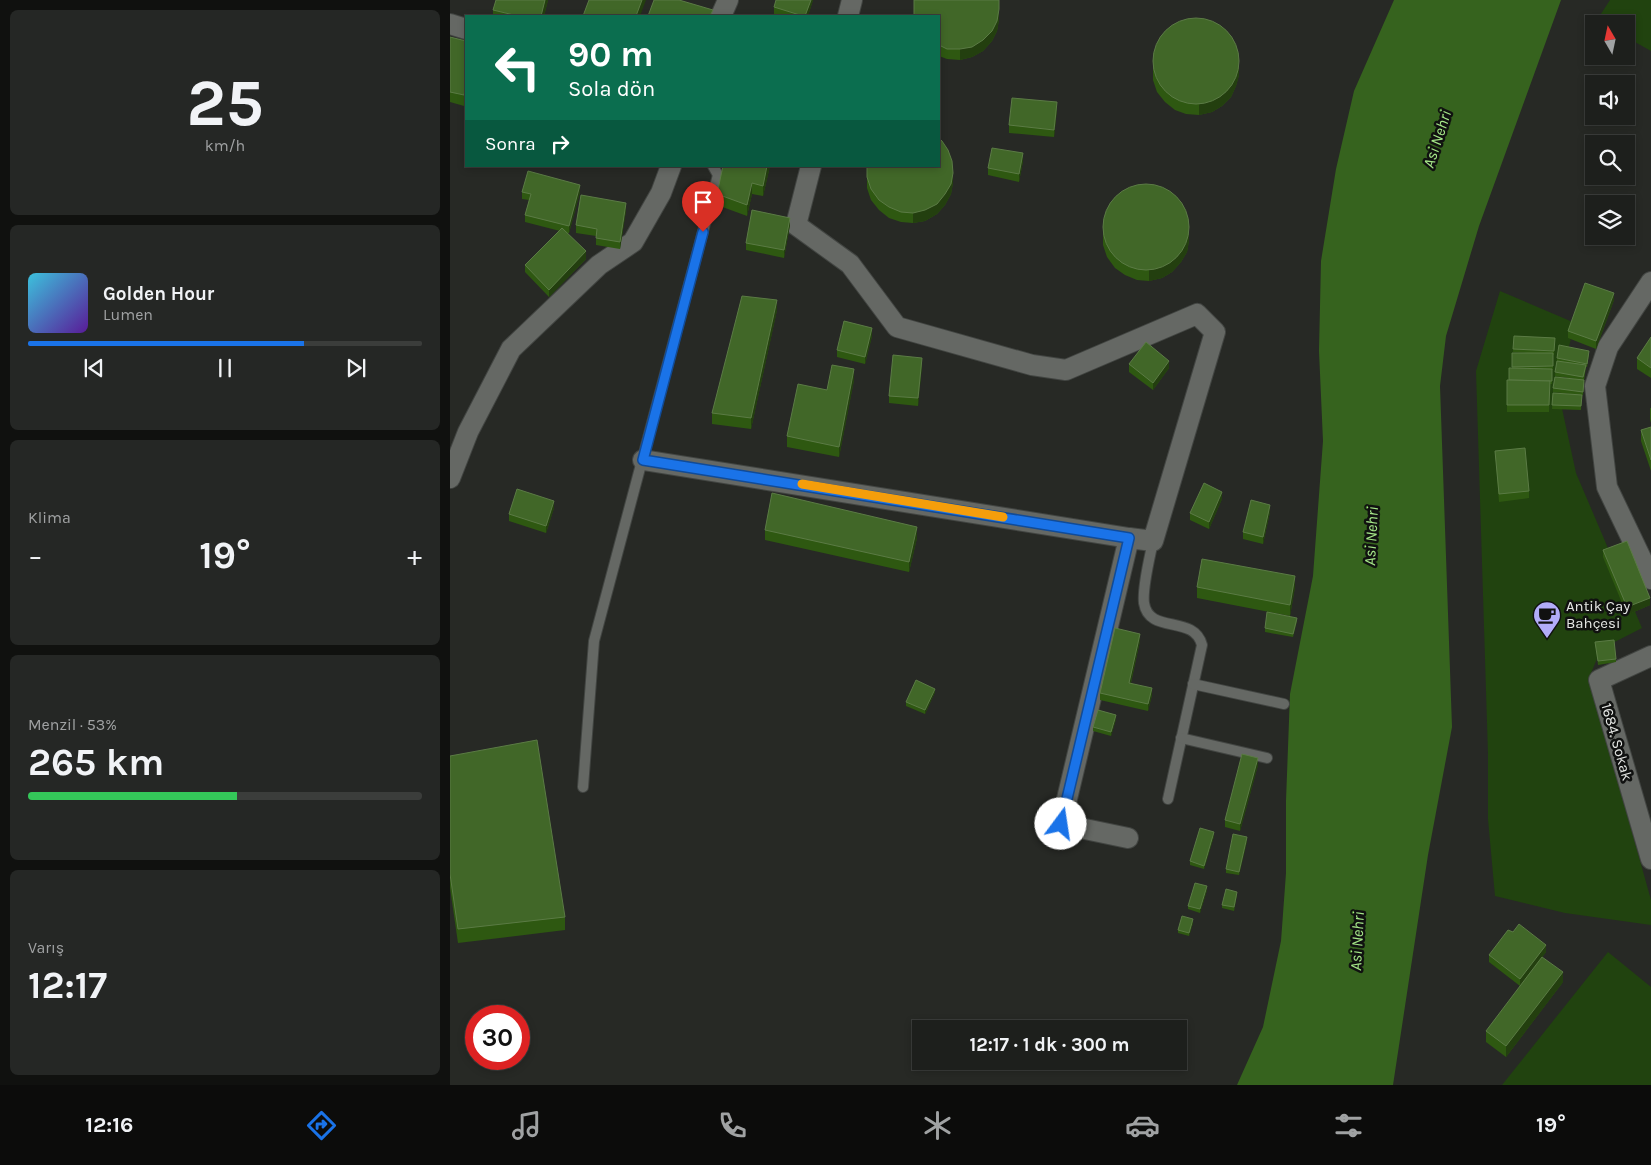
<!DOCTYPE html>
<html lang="tr">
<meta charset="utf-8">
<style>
body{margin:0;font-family:Karla,sans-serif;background:#252725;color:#f1f3f6;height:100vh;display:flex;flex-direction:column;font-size:19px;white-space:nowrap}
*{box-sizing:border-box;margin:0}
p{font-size:16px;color:#a0a2a3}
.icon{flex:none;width:28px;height:28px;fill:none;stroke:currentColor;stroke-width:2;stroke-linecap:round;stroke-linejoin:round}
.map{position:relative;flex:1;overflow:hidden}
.side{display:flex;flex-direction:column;gap:10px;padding:10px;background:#10110f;width:450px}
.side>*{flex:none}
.guide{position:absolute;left:15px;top:15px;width:475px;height:152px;border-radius:0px;box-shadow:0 2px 8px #0003,0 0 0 1px #3b3d3b;background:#0b6e4f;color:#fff;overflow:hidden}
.needle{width:32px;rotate:351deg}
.buttons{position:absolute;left:1135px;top:15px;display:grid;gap:10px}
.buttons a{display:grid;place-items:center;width:50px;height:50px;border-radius:0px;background:#1d1f1c;box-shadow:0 2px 8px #0003,0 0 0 1px #3b3d3b;font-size:25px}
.speed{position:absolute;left:15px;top:1005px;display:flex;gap:10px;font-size:25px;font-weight:700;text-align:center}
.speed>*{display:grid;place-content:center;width:65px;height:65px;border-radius:50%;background:#1d1f1c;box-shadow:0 2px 8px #0003,0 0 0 1px #3b3d3b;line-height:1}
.speed .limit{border:8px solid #d22;background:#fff;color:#111}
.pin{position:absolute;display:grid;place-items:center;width:42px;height:42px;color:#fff;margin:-51px -21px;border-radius:50% 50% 50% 0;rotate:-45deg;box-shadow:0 0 5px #0007}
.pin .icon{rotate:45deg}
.me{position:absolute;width:55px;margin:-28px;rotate:14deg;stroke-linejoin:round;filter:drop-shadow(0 0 4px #0008)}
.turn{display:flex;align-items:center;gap:18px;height:105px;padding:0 20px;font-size:22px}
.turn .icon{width:65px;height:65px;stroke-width:2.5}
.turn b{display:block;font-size:35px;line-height:42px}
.then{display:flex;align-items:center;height:48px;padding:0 20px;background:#0003;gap:10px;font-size:19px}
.big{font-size:38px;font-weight:700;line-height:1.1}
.side .tile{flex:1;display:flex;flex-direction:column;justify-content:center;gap:8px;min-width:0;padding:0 18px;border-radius:8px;background:#252725}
.side .dial{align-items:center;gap:0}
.dial b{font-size:65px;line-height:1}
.song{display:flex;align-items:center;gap:15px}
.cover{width:60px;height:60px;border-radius:8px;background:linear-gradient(135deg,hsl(190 70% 55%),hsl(270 70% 35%))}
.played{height:5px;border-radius:2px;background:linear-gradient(90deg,#1a73e8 70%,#3b3d3b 70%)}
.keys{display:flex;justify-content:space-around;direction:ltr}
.heat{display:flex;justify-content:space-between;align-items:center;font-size:28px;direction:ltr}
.charge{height:8px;border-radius:4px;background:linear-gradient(90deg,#34c759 53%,#3b3d3b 0)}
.trip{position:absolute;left:462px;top:1020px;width:275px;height:50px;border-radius:0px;background:#1d1f1c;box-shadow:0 2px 8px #0003,0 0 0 1px #3b3d3b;font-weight:700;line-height:50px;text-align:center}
.tab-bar{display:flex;height:80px;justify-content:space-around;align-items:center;background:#0c0c0b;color:#a0a2a3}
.tab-bar .icon{width:35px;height:35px}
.tab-bar .on{color:#1a73e8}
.tab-bar b{font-size:22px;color:#f1f3f6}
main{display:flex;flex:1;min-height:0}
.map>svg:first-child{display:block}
</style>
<main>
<section class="side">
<div class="tile dial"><b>25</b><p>km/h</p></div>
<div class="tile">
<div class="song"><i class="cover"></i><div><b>Golden Hour</b><p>Lumen</p></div></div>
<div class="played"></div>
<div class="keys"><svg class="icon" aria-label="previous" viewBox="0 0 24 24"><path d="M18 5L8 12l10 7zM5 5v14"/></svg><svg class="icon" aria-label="pause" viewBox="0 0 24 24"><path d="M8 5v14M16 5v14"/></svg><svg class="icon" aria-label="next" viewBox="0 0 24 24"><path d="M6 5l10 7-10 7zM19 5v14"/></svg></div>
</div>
<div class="tile"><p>Klima</p>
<div class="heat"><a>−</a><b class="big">19°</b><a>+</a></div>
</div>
<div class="tile"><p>Menzil · 53%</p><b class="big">265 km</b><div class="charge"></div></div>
<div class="tile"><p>Varış</p><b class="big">12:17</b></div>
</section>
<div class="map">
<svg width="1201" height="1085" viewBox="0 0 1201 1085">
<rect width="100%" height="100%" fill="#272925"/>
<g fill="#21430f">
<path d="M1160 0H1201V51L1176 37V24H1153L1147 20Z"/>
<path d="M1050 291 1125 323 1108 390 1126 473 1192 628 1151 649 1139 678 1201 900V925L1115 913 1045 896 1038 819V754L1026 371Z"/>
<path d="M1158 952 1201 987V1085H1052Z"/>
</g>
<path fill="#36631e" d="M944 0H1111L1029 226 996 336 990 386 1002 727 978 855 943 1085H787L813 1027 831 941 836 873V801L840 694 863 576 873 441 869 351 871 261 886 169 904 91Z"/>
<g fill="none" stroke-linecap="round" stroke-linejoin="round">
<g stroke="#424542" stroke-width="12">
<g id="lane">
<path d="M703 541C700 557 692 587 694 603 699 635 744 614 752 645L718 799"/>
<path d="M743 684 834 704"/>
<path d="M731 738 817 758"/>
<path d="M133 787 144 641 268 175 263 166"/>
</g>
</g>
<g stroke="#424542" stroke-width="22">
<g id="street">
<path d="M271 16 278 0"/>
<path d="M398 16 402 0"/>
<path d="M0 24 16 29"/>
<path d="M361 166 346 225 400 264 447 327 582 365 616 370 747 314 765 332 703 541 679 538 611 824 678 838"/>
<path d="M1201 282 1158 347 1145 386 1157 487 1201 579"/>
<path d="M193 460 679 538"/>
<path d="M0 478 18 432 61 349 149 265 183 242 211 193 221 166"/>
<path d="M1201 656 1149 680 1201 859"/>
</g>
</g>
<use href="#lane" stroke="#656864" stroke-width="10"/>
<use href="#street" stroke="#656864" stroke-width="20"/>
</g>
<g fill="#2e5811">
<path d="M46 0H98L94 16H43V10Z"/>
<path d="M363 0 358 16H330L324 14V7Z"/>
<path d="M464 1 549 20 547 31 542 41 533 51 522 57 510 60 497 59 489 56V16H464Z"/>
<path d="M0 37 16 41V96L14 106 0 102Z"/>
<path d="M703 57 789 75 786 86 781 97 772 106 762 112 749 115 736 114 725 110 715 102 707 92 703 80Z"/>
<path d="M607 109 604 137 559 133V125Z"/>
<path d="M573 161 569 182 538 175V168Z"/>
<path d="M320 166 313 196 302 194 297 216 267 205V194Z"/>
<path d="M417 166 503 183 501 194 495 205 487 214 475 221 463 223 451 222 439 218 429 210 421 200 417 188Z"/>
<path d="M72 192H130L119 233H117L136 259 99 297 75 272V265L110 231 75 222V215L79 200 72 199Z"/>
<path d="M176 210 170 249 146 245V236L126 233V225Z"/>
<path d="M653 222 739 241 737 252 731 262 722 272 712 278 699 281 687 280 675 275 665 268 657 257 653 245Z"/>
<path d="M340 225 334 258 296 250V243Z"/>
<path d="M1164 300 1146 349 1118 338V331Z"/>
<path d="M327 310 301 429 262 424V413Z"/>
<path d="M422 336 415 364 387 357V350Z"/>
<path d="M1064 336 1105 338 1104 355H1103V370H1102V384H1100L1099 412H1057V380H1059L1062 368V353H1078L1063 352Z"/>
<path d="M1201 337V378L1187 369V358Z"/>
<path d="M1139 354 1137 367H1136L1134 380V384L1133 395H1132L1131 410 1102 409 1103 393 1120 394 1103 392V388L1125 379 1105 376 1107 358Z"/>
<path d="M679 364 719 368 703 390 679 372Z"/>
<path d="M472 365 468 406 439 403V396Z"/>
<path d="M404 380 389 457 337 447V436L377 390Z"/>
<path d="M1200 408H1201V423L1200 419Z"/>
<path d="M1201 427V471L1191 441V430Z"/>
<path d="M1045 451 1079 491V498L1049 502Z"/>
<path d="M772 499 759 529 740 520V513Z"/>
<path d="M104 508 96 533 59 521V514Z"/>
<path d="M820 512 813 544 793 539V532Z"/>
<path d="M315 530 467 538 459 572 315 540Z"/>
<path d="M1153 550 1200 605 1177 615 1153 557Z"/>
<path d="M747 587H845L840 616 747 598Z"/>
<path d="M847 621 843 637 815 632V628Z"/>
<path d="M690 641 681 683 702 695 698 711 650 700V693Z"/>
<path d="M1145 642 1166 659V662L1148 665Z"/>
<path d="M485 692 475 714 456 706V702Z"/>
<path d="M666 719 661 736 643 731V727Z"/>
<path d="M0 756 115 917V930L8 943 0 888Z"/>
<path d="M808 765 790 831 775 827V820Z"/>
<path d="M764 836 754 869 740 865V861Z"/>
<path d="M797 841 789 875 776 873V869Z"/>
<path d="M757 890 750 913 738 909V906Z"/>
<path d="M787 895 784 911 772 908V905Z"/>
<path d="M743 923 739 936 728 933V930Z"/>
<path d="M1096 952 1070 986 1039 962V955Z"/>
<path d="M1113 982 1056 1057 1036 1042V1031Z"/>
</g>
<g fill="#233f0f">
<path d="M95 0H98L94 16H91Z"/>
<path d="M192 0H196L190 16H186Z"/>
<path d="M361 0H363L358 16H355Z"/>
<path d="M549 9V20L547 31 542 41 533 51 522 57 510 60V49Z"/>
<path d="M789 65V75L786 86 781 97 772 106 762 112 749 115V105Z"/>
<path d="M16 85V96L14 106V95Z"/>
<path d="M607 102V109L604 137V130Z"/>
<path d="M573 153V161L569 182V174Z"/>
<path d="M317 166H320L313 196V186Z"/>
<path d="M503 173V183L501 194 495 205 487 214 475 221 463 223V213Z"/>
<path d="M302 183V194L297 216V205Z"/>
<path d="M130 185V192L119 233V226Z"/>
<path d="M176 203V210L170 249V242Z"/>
<path d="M340 218V225L334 258V250Z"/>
<path d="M739 230V241L737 252 731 262 722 272 712 278 699 281V270Z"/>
<path d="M136 251V259L99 297V290Z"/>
<path d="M1164 293V300L1146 349V341Z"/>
<path d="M327 300V310L301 429V418Z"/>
<path d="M422 328V336L415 364V357Z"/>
<path d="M472 358V365L468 406V398Z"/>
<path d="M719 361V368L703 390V383Z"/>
<path d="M404 369V380L389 457V447Z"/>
<path d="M772 492V499L759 529V522Z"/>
<path d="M104 501V508L96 533V526Z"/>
<path d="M820 505V512L813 544V537Z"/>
<path d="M467 527V538L459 572V562Z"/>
<path d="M845 576V587L840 616V605Z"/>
<path d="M1200 598V605L1177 615V607Z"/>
<path d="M690 634V641L679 690V683Z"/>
<path d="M702 688V695L698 711V704Z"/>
<path d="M485 689V692L475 714V710Z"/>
<path d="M666 715V719L661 736V732Z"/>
<path d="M808 758V765L790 831V824Z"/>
<path d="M764 832V836L754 869V866Z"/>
<path d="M797 837V841L789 875V872Z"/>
<path d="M757 886V890L750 913V909Z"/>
<path d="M743 919V923L739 936V933Z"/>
<path d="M1096 945V952L1070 986V979Z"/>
<path d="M1113 972V982L1056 1057V1046Z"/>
</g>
<g fill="#416728" stroke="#5b7b45">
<path d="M46 0H95L91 16H68L43 10Z"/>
<path d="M139 0H192L186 16H133Z"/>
<path d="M204 0H229L263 10 260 16H198Z"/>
<path d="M326 0H361L355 16H353L324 7Z"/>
<path d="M464 0H549V9L547 21 542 31 533 40 522 47 510 49H497L489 45V16H464Z"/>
<circle cx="746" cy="61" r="43"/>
<path d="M0 37 16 41V85L14 95 0 92Z"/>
<path d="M562 98 607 102 604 130 559 125Z"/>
<path d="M489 138 492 141 498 150 502 161 503 173 501 184 495 194 487 204 475 210 463 213 451 212 439 207 429 200 421 189 417 177V166H489Z"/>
<path d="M542 148 573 153 569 174 538 168Z"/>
<path d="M273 166H317L313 186 302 183 297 205 267 194Z"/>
<path d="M78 171 130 185 119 226 75 215 81 194 72 192Z"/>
<circle cx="696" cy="227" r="43"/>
<path d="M131 195 176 203 170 242 146 238 147 229 126 225Z"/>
<path d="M302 210 340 218 334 250 296 243Z"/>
<path d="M112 228 136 251 99 290 75 265Z"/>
<path d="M1135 283 1164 293 1146 341 1118 331Z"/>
<path d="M292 296 327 300 301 418 262 413Z"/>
<path d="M394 321 422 328 415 357 387 350Z"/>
<path d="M1064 336 1105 338 1104 351 1063 349Z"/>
<path d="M1201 337V368L1187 358Z"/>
<path d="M696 342 719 361 703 383 679 364Z"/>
<path d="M1109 345 1139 351 1137 364 1107 358Z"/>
<path d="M1062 353H1103V366L1062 367Z"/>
<path d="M443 355 472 358 468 398 439 396Z"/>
<path d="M1107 361 1136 365 1133 377 1105 372Z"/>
<path d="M382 365 404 369 389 447 337 436 348 384 377 390Z"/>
<path d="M1059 368 1102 369V381L1059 380Z"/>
<path d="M1105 377 1134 380 1133 392 1103 388Z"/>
<path d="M1057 380 1100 381 1099 405H1057Z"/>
<path d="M1103 393 1132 395 1131 406 1102 405Z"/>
<path d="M1201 427V460L1191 430Z"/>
<path d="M1075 448 1079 491 1049 494 1045 451Z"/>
<path d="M754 483 772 492 759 522 740 513Z"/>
<path d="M67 489 104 501 96 526 59 514Z"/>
<path d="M322 493 467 527 459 562 315 530Z"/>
<path d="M801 500 820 505 813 537 793 532Z"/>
<path d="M1177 541 1200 598 1177 607 1153 550Z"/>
<path d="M752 559 845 576 840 605 747 587Z"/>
<path d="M817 612 847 618 843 634 815 628Z"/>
<path d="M665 628 690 634 679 683 702 688 698 704 650 693Z"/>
<path d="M1164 640 1166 659 1148 661 1145 642Z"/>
<path d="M466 680 485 689 475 710 456 702Z"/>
<path d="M648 710 666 715 661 732 643 727Z"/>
<path d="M87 740 115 917 8 929 0 874V756Z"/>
<path d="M792 754 808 758 790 824 775 820Z"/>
<path d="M750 828 764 832 754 866 740 861Z"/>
<path d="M783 834 797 837 789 872 776 869Z"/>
<path d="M745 883 757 886 750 909 738 906Z"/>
<path d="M776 889 787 892 784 907 772 905Z"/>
<path d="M732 916 743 919 739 933 728 930Z"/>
<path d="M1069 924 1096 945 1070 979 1039 955 1058 930 1063 932Z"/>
<path d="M1092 957 1113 972 1056 1046 1036 1031Z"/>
</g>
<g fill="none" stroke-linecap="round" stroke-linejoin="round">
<g stroke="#114b97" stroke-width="12">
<path id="route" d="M253 232 193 460 679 538 611 824"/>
</g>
<use href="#route" stroke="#1a73e8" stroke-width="9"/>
<path stroke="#f59e0b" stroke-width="9" d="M352 484 553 517"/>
</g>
<defs>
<g id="cafe-pin" transform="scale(1.4375)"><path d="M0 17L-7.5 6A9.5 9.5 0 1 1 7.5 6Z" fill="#b2adf9" stroke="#101110"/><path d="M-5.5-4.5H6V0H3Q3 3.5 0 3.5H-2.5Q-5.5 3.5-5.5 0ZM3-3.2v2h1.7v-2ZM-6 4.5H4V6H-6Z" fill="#111"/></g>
</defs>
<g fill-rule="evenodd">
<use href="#cafe-pin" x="1097" y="615"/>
</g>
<g text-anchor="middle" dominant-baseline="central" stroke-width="5" stroke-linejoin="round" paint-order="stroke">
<g font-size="15" fill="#e5e7e4" stroke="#101110" text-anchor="start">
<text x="1116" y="606">Antik Çay<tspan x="1116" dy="17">Bahçesi</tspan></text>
</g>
<g font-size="15" fill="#e5e7e4" stroke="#101110">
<text transform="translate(1167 742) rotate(74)">1684. Sokak</text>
</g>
<g font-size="16" font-style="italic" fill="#a6e889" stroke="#101110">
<text transform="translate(987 139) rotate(-72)">Asi Nehri</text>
<text transform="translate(921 536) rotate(-87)">Asi Nehri</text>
<text transform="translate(907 941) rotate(-87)">Asi Nehri</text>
</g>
</g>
</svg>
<div class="buttons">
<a><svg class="needle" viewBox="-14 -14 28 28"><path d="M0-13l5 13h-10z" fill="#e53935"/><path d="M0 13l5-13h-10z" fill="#a0a2a3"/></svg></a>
<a><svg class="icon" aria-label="sound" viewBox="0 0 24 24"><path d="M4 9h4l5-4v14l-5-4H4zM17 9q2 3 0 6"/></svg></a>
<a><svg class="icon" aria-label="search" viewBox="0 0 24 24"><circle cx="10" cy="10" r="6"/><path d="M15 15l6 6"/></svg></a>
<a><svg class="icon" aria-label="layers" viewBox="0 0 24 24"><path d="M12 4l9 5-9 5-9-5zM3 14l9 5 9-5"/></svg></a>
</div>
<div class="speed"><div class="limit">30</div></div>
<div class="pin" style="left:253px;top:232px;background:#d93025"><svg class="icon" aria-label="arrive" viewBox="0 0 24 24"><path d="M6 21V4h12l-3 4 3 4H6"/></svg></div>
<svg class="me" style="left:611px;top:824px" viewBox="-20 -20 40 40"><circle r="19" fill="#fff"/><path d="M0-13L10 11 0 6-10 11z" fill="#1a73e8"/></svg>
<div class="trip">12:17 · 1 dk · 300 m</div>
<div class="guide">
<div class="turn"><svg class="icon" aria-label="left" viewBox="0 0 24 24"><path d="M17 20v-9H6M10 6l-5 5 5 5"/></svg><div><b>90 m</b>Sola dön</div></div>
<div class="then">Sonra<svg class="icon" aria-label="right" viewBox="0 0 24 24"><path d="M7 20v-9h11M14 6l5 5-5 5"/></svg></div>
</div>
</div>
</main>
<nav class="tab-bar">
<b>12:16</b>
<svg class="icon on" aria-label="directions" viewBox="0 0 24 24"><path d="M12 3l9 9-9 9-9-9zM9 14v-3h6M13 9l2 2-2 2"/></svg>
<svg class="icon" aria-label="music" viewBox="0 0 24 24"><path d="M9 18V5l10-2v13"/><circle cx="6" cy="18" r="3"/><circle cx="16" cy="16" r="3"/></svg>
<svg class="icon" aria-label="phone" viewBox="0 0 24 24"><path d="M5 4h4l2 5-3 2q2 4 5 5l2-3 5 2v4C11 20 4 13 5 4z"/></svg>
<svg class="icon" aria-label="climate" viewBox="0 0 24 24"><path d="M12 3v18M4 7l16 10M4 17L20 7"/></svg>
<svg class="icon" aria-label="car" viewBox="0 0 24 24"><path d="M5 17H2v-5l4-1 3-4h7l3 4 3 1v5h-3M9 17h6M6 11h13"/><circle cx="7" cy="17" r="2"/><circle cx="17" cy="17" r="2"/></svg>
<svg class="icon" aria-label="filters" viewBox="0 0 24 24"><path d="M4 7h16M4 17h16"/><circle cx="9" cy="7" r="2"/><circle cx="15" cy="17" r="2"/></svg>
<b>19°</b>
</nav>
